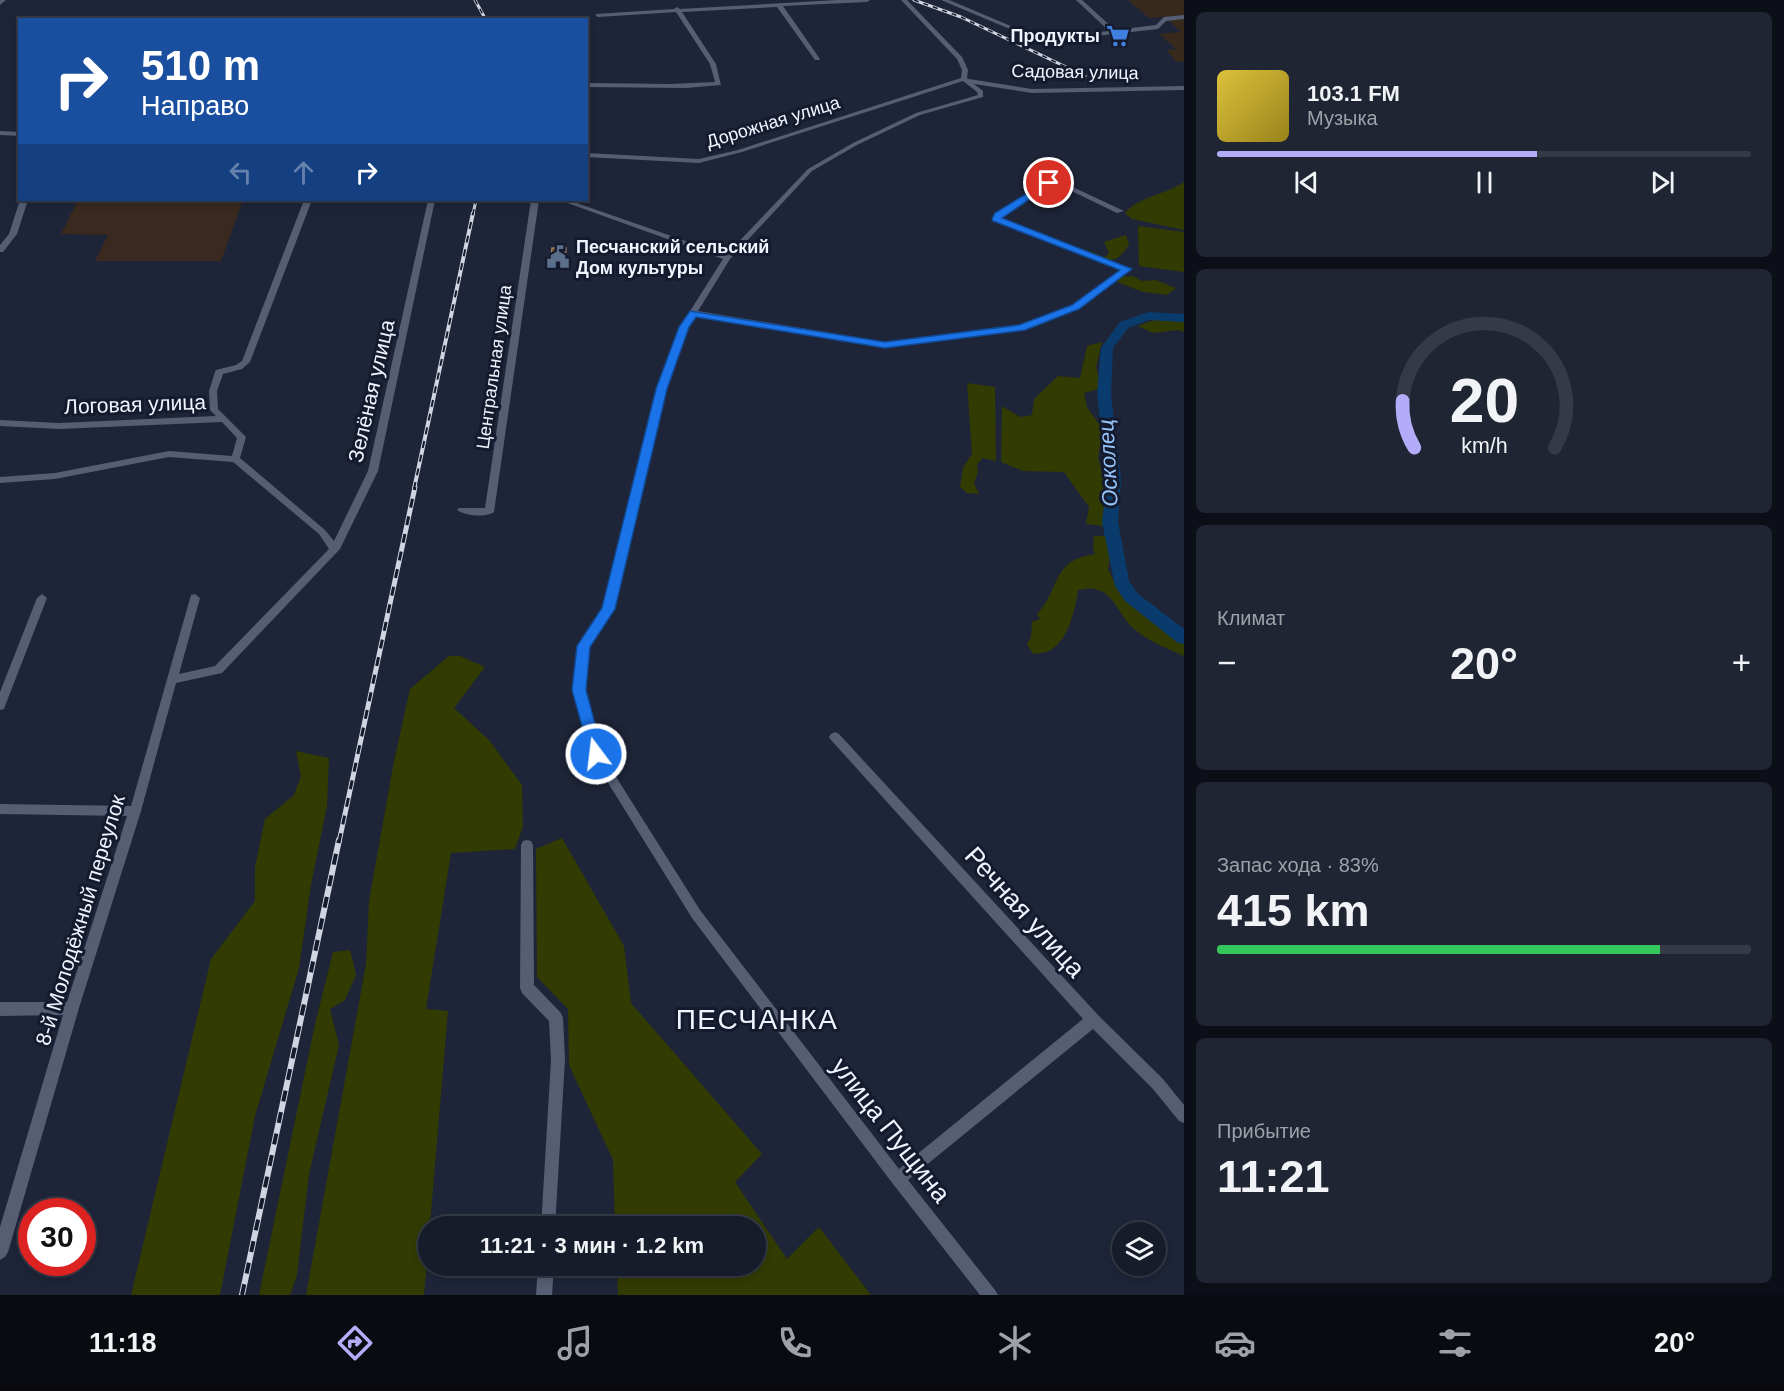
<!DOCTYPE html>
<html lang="ru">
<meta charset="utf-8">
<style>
body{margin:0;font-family:Helvetica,sans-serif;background:#1f2532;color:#f1f3f6;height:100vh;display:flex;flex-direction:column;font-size:22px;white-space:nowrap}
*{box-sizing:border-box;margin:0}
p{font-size:20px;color:#9ea1a8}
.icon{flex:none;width:33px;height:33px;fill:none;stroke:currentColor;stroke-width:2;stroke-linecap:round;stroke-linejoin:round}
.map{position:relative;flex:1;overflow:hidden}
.details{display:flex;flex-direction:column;gap:12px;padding:12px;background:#0c0f17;width:600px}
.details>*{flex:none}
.hud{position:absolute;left:18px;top:18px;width:570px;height:183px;border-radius:0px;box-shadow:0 3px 9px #0003,0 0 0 2px #353a47;background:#1a4fa0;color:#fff;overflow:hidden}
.controls{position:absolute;left:1112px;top:1222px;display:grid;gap:12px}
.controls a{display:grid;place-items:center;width:54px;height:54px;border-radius:50%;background:#161c2a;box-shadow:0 3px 9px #0003,0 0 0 2px #353a47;font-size:30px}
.speed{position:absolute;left:18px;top:1198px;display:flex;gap:12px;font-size:30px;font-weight:700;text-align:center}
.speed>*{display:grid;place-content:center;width:78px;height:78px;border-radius:50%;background:#161c2a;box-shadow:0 3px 9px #0003,0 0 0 2px #353a47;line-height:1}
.speed .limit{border:9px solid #d22;background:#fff;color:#111}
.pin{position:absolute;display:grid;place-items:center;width:51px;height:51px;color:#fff;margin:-26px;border:3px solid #fff;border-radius:50%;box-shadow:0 2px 6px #0007}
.me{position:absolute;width:66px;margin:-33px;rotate:345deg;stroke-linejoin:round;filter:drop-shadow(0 0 4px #0008)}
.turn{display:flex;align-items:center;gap:21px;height:126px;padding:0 24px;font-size:27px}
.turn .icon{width:78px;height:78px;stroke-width:2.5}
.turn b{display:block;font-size:42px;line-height:51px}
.lanes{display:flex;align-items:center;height:57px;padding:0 24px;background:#0003;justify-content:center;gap:30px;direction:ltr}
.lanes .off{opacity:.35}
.big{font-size:45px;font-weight:700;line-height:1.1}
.details .widget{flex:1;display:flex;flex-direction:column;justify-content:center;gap:9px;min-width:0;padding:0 21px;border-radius:9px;background:#1f2532}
.details .dial{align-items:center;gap:0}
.dial svg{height:156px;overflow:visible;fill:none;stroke:#353a47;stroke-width:7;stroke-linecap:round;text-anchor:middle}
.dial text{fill:#f1f3f6;stroke:none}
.song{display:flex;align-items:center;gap:18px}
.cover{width:72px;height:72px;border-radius:9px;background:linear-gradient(135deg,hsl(50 70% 55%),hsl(50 70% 35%))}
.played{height:6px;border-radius:3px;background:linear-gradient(90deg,#b4acf9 60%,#353a47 60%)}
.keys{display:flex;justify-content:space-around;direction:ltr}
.heat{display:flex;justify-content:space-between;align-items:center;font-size:33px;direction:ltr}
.charge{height:9px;border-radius:4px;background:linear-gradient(90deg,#34c759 83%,#353a47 0)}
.trip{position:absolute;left:418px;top:1216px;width:348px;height:60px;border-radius:30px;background:#161c2a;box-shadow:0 3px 9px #0003,0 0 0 2px #353a47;font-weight:700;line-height:60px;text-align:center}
.tab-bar{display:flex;height:96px;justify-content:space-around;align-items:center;background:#090b11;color:#9ea1a8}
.tab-bar .icon{width:42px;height:42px}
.tab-bar .active{color:#b4acf9}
.tab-bar b{font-size:27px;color:#f1f3f6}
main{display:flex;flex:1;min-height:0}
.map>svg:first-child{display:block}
</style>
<main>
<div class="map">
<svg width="1184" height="1295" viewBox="0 0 1184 1295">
<rect width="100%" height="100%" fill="#1e2538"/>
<g fill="#372a1c">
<path d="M1128 0H1184V15L1149 18Z"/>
<path d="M1184 18V61L1176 62 1167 50 1176 49 1159 34 1181 32 1167 19Z"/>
</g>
<path fill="#39291e" d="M78 200H243L221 261H95L108 235 61 234Z"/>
<g fill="#323b02">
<path d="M1184 182V230L1132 219 1125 213C1138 197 1167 194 1184 182Z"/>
<path d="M1138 226 1184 232V272L1139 266Z"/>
<path d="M1126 235 1129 244C1117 267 1104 261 1086 249L1104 257 1109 253 1104 242Z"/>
<path d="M1133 276 1142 281 1156 280 1176 288 1167 295 1143 292 1117 282 1120 277Z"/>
<path d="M1154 320 1184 322V332L1179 330 1153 333 1138 326Z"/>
<path d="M1102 342 1096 367 1102 388 1084 393 1087 407 1103 430 1098 457 1105 483 1103 526 1086 524 1089 507 1064 472 1023 471 1001 462 1002 406 1020 417 1032 415 1034 399 1058 376 1080 378 1087 346Z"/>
<path d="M967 383 995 387 996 461 982 458 977 465 978 472 974 483 979 494 967 493 960 487 963 468 972 454Z"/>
<path d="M1094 536H1107L1111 552 1108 569 1116 586 1151 620 1184 642V656C1168 649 1148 641 1134 629 1115 612 1113 581 1078 590 1075 610 1068 643 1047 652 1043 653 1038 653 1033 654L1027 644 1031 637 1032 622 1040 619 1037 614C1061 589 1051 560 1095 554L1093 548Z"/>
<path d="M449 656H460L485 667 454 708 489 740 522 785 523 826 515 849 451 853 426 1009 448 1011 424 1295H306L366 964 369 901 394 761 410 689Z"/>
<path d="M296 751 329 758 327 806 311 885 299 968 255 1116 220 1295H131L211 959 255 901V867L265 819 294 795 301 776Z"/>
<path d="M562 838 624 946 631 1003 762 1154 735 1182 787 1259 819 1227 871 1295H618L617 1266H756V1227H615L613 1160 569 1065 568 1009 537 977 536 849Z"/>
<path d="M350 950 356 975 345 1000 330 1009 339 1045 309 1174 297 1275 290 1295H259L315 1024 333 952Z"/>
</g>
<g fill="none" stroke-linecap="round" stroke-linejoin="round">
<path fill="#093c6d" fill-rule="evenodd" d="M1148 312 1184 314V322L1149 320 1128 328 1113 348 1111 394 1121 480 1118 522 1129 581 1137 593 1184 629V644L1178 643 1125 601 1115 586 1102 522 1107 480 1097 394 1101 348 1120 322Z"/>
</g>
<path fill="#6a491d" stroke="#93816c" stroke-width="1.5" d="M552 248H566L565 265H550Z"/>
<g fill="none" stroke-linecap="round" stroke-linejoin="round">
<g fill="#565e74" fill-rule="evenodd">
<path d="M0 0H6L0 5Z"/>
<path d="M837 0H870L867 2 783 6 820 59 819 60H815L777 7 682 12 716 64 721 85 686 88 586 87V83L670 84 715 82 710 64 676 12 598 17 596 16V14L674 9 677 7 680 9Z"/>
<path d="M901 0H907L962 57 968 70 967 78 969 79 1032 89 1184 86V90L1032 93 974 84 983 91V97L920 115 857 145 812 171 730 259 698 311 885 342 1020 326 1072 305 1121 270 993 221 992 219 995 213 1049 180 1062 182 1124 211 1117 213 1059 185 1050 184 1000 218 1131 269 1078 309 1024 330 885 348 695 316 688 327 665 389 614 609 589 647 584 690 601 753 700 910 899 1169 1083 1019 831 740 829 737 831 734 835 732 839 734 1098 1015 1163 1079 1184 1105V1123L1179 1121 1153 1089 1093 1029 908 1180 995 1290 998 1295H980L893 1184 692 918 592 757 574 690 579 646 604 608 657 389 680 327 723 259 559 200H568L726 255 808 169 853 143 916 113 978 95 977 92 963 81 742 152 699 163 586 157V153L699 159 738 150 961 78 962 70 957 59Z"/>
<path d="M941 0H949L1023 31 1052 37 1109 31 1076 0H1082L1115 30 1156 25 1164 17 1184 15V19L1166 21 1158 29 1052 41 1019 33Z"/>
<path d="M0 131 20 132V136L0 135Z"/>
<path d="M20 200H28L17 234 3 252H0V245L9 234Z"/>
<path d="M304 200H312L250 362 242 369 223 374 217 391 218 409 246 437 240 458 325 530 334 541 368 471 428 200H435L378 471 340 549 222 673 176 683 141 811 79 1008 8 1252 5 1257 0 1260V1227L63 1015 0 1016V1002H67L127 816 0 814V804L131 806 191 595 195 594 200 598 179 674 215 666 329 549 319 534 233 462 169 457 55 479 0 483V477L55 473 169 451 232 456 237 438 222 422 59 429 0 426V420L59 423 216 416 210 410 209 391 215 372 216 370 236 365 242 361Z"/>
<path d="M531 200H539L494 512C486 518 465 516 457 510L459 508H485Z"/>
<path d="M42 594 47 598 5 706 4 709 0 710V692L37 598Z"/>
<path d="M527 840 531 841 533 845 534 985 561 1013 563 1018 565 1060 555 1227H541L551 1060 549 1021 522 993 520 988 521 845 523 841Z"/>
<path d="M538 1266H554L552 1295H536Z"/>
</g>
<g stroke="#d0d5e1" stroke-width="3">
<g id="rail-far3">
<path d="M475 0 486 20"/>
<path d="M914 0 961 17 1085 76"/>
<path d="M473 214 476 200"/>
</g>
</g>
<g stroke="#d0d5e1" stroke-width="4">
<path id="rail-far2" d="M414 489 473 213"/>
</g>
<g stroke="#d0d5e1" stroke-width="5">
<path id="rail-far1" d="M339 842 415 487"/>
</g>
<g stroke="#d0d5e1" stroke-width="6">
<path id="rail" d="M242 1295 339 840"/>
</g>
<use href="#rail-far3" stroke="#151b2e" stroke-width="1.5" stroke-dasharray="5" stroke-linecap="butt"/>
<use href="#rail-far2" stroke="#151b2e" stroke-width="2" stroke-dasharray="7" stroke-linecap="butt"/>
<use href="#rail-far1" stroke="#151b2e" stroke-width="3" stroke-dasharray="9" stroke-linecap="butt"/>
<use href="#rail" stroke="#151b2e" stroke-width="4" stroke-dasharray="11" stroke-linecap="butt"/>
</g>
<path fill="#1a73e8" stroke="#114b97" stroke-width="1.5" d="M1049 180 1054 183 1052 184 1002 218 1132 269 1079 309 1025 330 885 348 696 317 689 327 667 389 615 609 590 647 586 690 603 754 601 758 596 760 591 758 572 690 577 646 602 608 656 389 679 327 690 311 885 342 1019 325 1072 305 1120 270 993 221 992 219 995 213Z"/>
<defs>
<g id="supermarket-bare" transform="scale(1.8)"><path d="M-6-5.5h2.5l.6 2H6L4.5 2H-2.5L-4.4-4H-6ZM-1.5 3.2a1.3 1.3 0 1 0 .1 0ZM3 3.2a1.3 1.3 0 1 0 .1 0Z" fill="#3f7fe0" stroke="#151b2e" stroke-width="2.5" paint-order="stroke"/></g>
<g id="civic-bare" transform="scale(1.8)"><path d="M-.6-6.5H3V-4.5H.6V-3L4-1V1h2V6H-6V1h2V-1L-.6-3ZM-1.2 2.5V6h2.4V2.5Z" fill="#5c6f8a" stroke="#151b2e" stroke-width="2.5" paint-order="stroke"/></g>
</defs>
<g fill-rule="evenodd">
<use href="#supermarket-bare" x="1118" y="36"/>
<use href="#civic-bare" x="558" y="257"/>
</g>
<g text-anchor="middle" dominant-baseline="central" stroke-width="6" stroke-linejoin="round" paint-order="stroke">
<g font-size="18" font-weight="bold" fill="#f0f4ff" stroke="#151b2e" text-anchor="end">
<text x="1100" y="36">Продукты</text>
<text x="576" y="247" text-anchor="start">Песчанский сельский<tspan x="576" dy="21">Дом культуры</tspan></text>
</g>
<g font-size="18" fill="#f0f4ff" stroke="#151b2e">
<text transform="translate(1075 72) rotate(1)">Садовая улица</text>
<text transform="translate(773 122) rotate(-17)">Дорожная улица</text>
<text transform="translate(494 367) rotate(-82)">Центральная улица</text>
</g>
<g font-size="21" fill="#f0f4ff" stroke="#151b2e">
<text transform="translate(371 391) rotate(-77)">Зелёная улица</text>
<text transform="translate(135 404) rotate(-2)">Логовая улица</text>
<text transform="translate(80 920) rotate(-73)">8-й Молодёжный переулок</text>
</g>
<g font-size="22" font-style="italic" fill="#95c4fa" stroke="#151b2e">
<text transform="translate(1108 463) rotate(-93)">Осколец</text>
</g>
<g font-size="26" fill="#f0f4ff" stroke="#151b2e">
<text transform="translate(1025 912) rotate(48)">Речная улица</text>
<text transform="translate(891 1130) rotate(52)">улица Пущина</text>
</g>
<g font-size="28" letter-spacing="1.5" fill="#f0f4ff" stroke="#151b2e">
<text x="757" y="1019">ПЕСЧАНКА</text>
</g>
</g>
</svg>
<div class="controls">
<a><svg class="icon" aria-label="layers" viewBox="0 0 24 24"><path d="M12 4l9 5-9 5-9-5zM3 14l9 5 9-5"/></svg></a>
</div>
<div class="speed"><div class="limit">30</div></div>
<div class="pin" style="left:1049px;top:183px;background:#d93025"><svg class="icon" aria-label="arrive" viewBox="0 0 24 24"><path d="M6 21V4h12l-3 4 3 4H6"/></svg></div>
<svg class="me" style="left:596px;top:754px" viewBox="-20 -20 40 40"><circle r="17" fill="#1a73e8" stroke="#fff" stroke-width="3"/><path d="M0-11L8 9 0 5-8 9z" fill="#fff"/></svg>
<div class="trip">11:21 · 3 мин · 1.2 km</div>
<div class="hud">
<div class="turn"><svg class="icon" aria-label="right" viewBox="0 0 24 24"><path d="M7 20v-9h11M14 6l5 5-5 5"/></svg><div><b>510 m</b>Направо</div></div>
<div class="lanes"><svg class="icon off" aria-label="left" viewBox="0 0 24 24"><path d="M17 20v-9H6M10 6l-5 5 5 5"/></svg><svg class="icon off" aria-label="ahead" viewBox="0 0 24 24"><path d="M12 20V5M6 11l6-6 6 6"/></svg><svg class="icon" aria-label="right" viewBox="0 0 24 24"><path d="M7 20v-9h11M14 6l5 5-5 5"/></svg></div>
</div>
</div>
<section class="details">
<div class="widget">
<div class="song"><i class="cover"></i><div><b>103.1 FM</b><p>Музыка</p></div></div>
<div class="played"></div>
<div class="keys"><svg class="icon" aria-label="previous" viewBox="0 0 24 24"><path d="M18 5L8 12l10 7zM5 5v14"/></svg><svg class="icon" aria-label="pause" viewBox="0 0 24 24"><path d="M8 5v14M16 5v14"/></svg><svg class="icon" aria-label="next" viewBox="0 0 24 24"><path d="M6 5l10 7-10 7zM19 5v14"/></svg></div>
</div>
<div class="widget dial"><svg viewBox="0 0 100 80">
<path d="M14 69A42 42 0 1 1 86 69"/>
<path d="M14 69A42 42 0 0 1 8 45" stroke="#b4acf9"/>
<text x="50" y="56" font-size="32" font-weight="700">20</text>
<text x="50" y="72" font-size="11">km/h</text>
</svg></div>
<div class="widget"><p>Климат</p>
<div class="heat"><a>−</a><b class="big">20°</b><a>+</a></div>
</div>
<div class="widget"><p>Запас хода · 83%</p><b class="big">415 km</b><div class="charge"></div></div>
<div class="widget"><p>Прибытие</p><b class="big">11:21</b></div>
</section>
</main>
<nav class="tab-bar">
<b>11:18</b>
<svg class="icon active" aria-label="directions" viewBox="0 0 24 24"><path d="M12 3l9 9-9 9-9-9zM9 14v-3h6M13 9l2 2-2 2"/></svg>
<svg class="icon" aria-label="music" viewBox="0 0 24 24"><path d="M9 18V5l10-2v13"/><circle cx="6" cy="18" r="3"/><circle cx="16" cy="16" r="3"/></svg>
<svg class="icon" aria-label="phone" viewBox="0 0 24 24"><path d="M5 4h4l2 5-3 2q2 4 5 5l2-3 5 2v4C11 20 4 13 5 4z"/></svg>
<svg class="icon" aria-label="climate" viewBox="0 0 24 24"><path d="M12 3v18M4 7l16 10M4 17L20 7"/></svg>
<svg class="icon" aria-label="car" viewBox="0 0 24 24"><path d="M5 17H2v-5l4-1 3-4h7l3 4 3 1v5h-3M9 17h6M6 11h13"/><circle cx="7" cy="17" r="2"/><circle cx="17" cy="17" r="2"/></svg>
<svg class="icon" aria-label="filters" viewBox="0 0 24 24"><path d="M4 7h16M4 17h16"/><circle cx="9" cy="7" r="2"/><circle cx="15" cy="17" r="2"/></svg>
<b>20°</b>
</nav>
